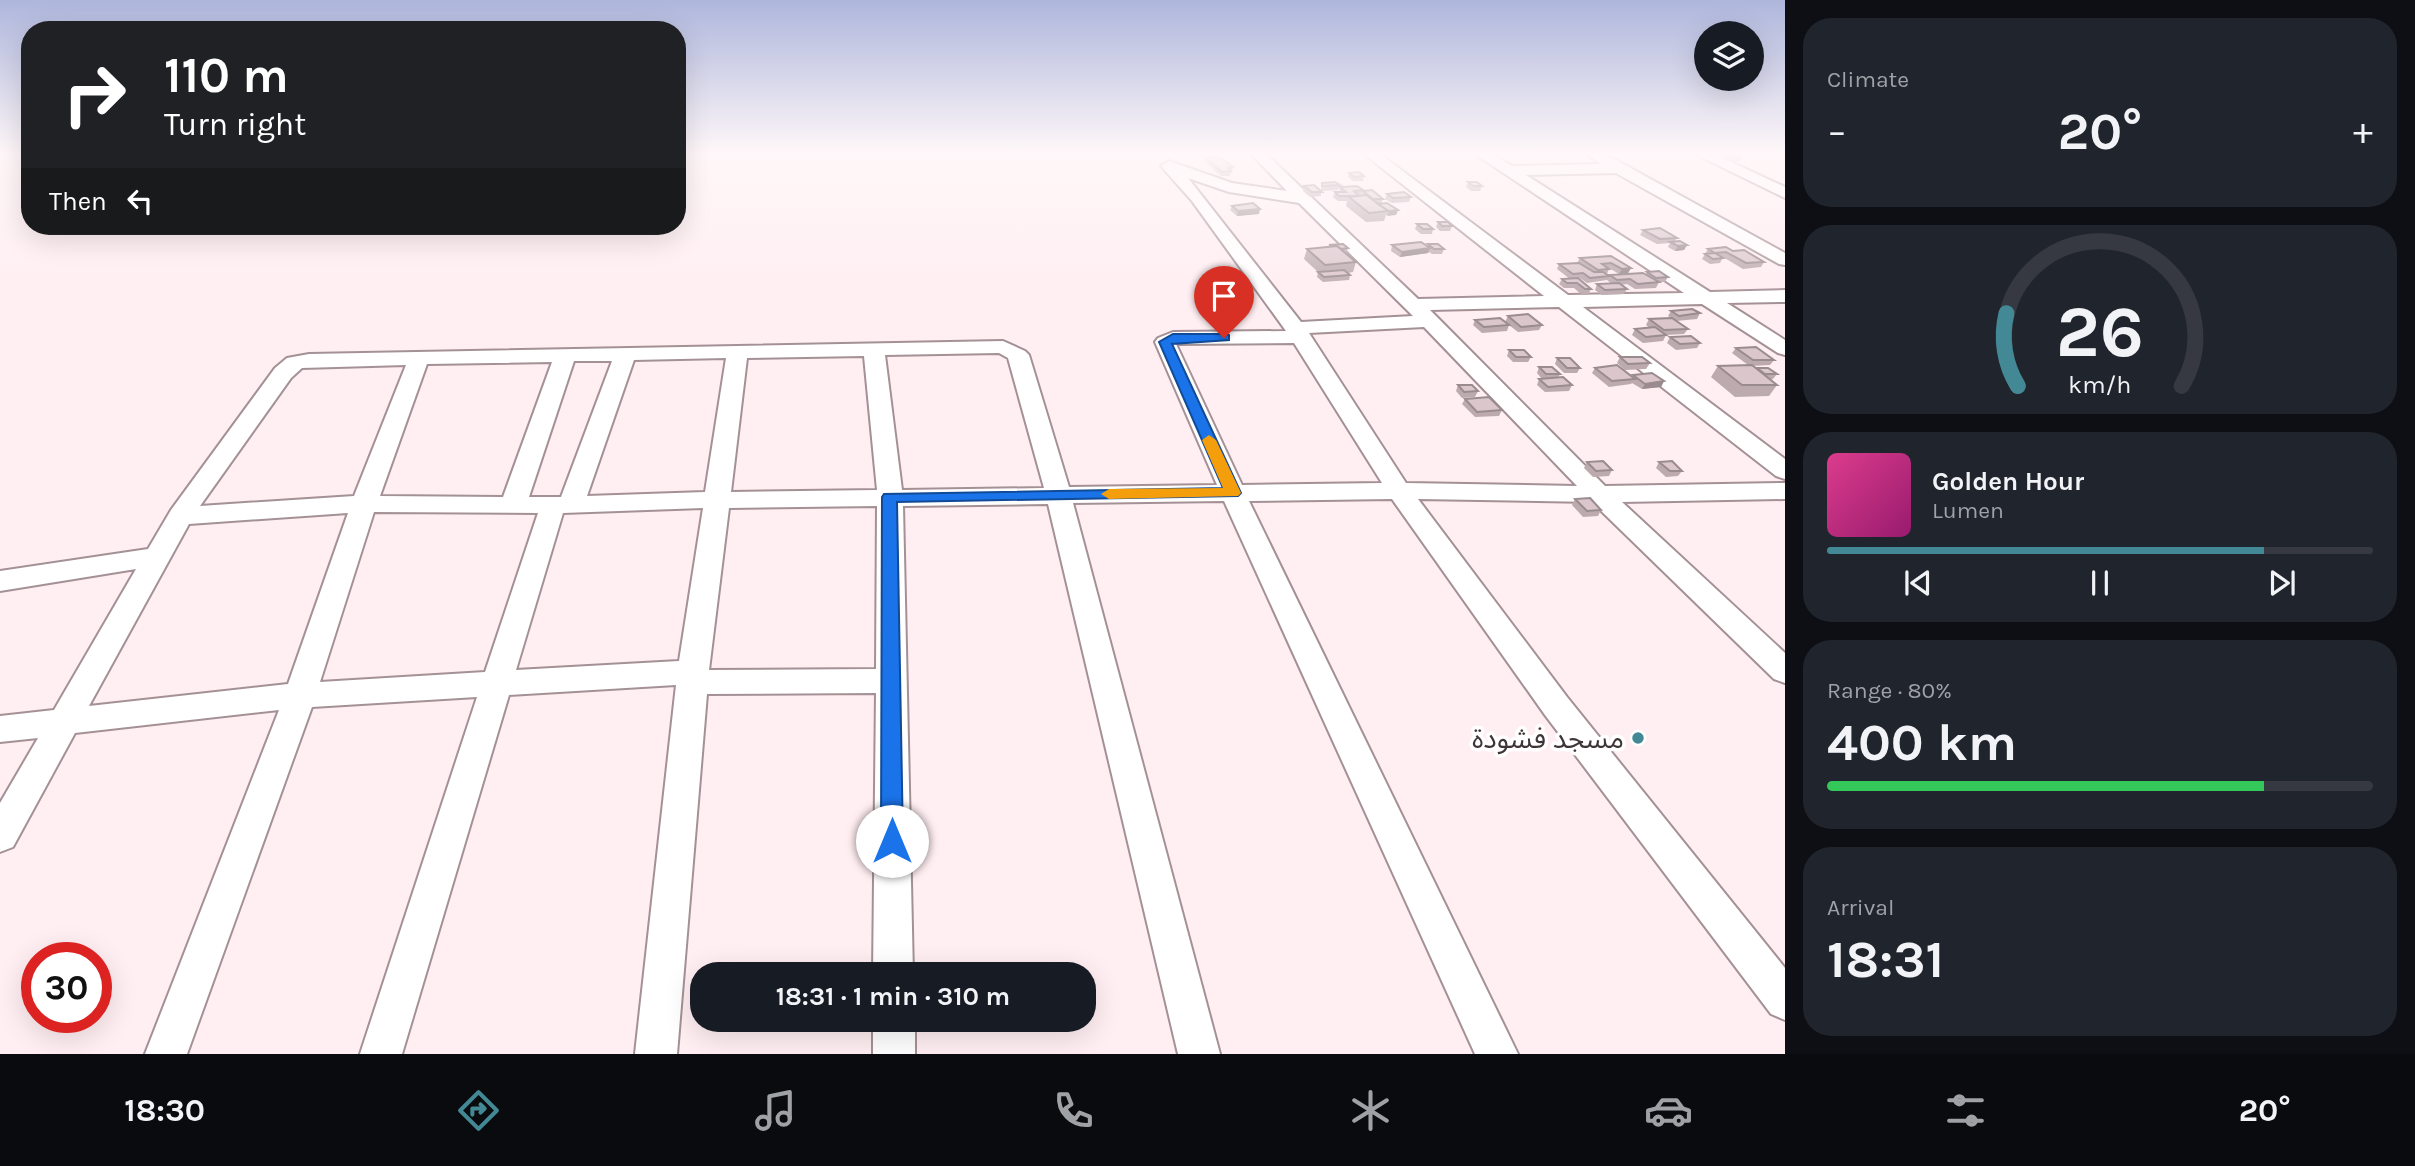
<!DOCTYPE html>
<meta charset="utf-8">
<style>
body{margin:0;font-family:Karla,"Noto Sans Arabic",sans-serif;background:#20242c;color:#f1f3f6;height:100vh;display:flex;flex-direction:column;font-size:26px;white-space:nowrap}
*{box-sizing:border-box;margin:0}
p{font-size:23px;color:#9ea1a6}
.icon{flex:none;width:38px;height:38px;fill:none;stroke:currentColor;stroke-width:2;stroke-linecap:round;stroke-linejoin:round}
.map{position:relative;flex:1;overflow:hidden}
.side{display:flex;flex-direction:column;gap:18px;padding:18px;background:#0d0f14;width:630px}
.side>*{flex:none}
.guide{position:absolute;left:21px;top:21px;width:665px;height:214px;border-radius:28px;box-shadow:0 7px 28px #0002;background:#202124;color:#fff;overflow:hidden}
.fabs{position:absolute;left:1694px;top:21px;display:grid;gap:14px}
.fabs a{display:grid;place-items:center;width:70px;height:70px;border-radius:50%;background:#171b24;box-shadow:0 7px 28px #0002;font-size:35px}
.speed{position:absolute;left:21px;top:942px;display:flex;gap:14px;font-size:35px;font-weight:700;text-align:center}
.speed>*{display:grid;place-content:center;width:91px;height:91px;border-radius:50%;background:#171b24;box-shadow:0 7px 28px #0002;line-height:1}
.speed .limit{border:10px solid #d22;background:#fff;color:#111}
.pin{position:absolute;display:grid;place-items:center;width:60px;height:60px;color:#fff;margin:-72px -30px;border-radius:50% 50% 50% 0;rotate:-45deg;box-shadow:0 0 7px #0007}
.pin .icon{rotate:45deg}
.me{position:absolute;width:77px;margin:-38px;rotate:0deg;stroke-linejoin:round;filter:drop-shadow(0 0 5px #0008)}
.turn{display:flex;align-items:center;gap:24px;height:147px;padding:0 28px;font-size:32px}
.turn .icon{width:91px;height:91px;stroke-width:2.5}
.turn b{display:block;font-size:49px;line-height:60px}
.then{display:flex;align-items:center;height:66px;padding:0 28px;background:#0003;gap:14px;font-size:26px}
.big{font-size:52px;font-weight:700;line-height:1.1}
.side .card{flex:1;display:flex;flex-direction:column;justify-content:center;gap:10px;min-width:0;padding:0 24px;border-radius:28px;background:#20242c}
.side .dial{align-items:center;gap:0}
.dial svg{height:182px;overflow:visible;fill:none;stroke:#363941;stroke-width:7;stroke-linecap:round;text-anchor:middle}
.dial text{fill:#f1f3f6;stroke:none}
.song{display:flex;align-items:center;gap:21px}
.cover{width:84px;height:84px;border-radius:10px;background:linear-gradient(135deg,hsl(330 70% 55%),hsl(320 70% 35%))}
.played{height:7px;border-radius:4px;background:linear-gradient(90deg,#438995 80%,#363941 80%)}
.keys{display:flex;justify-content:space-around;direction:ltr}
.heat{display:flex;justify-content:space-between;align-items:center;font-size:38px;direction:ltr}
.charge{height:10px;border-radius:5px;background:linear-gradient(90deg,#34c759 80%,#363941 0)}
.trip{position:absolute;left:690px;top:962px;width:406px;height:70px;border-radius:28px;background:#171b24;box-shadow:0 7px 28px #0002;font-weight:700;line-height:70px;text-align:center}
.tabs{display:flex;height:112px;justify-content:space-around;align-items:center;background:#090b0e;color:#9ea1a6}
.tabs .icon{width:49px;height:49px}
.tabs .active{color:#438995}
.tabs b{font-size:32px;color:#f1f3f6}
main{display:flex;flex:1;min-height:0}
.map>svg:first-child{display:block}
</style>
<main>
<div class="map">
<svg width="1785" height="1054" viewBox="0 0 1785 1054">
<rect width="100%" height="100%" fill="#ffeef2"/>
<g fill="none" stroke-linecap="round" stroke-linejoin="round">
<g stroke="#a49196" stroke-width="4">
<g id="minor">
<path d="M1251 154H1266L1418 299 1544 296 1364 154H1380L1568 295 1684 293 1475 154H1492L1512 166 1601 164 1587 154H1605L1785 253V265L1779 264 1616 173 1526 175 1710 292 1785 290V302L1727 303 1785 340V355L1778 353 1702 304 1583 307 1785 459V479L1776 476 1559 307 1430 310 1605 486 1785 483V499L1622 502 1785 653V683L1774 679 1592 502 1418 499 1567 697 1785 968V1020L1771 1014 1545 715 1392 499 1249 501 1518 1054H1475L1224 501 1073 503 1220 1054H1178L1048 504 903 506 913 975H873L876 693 707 694 677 1054H635L676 685 509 695 402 1054H360L477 697 312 707 187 1054H145L279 710 75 733 13 847 0 852V803L38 738 0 742V716L54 710 136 569 0 591V571L148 549 171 510 275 368 287 358 309 354 1003 341 1025 351 1029 355 1069 487 1217 485 1155 342 1158 338 1173 332 1286 331 1192 201 1161 166 1169 161 1232 183 1287 191ZM1188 178 1229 192 1299 203 1413 316 1301 322ZM1424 327 1577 486 1406 483 1309 333ZM1294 343 1382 483 1242 485 1176 344ZM999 353 1008 358 1044 488 902 490 885 355ZM864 356 877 490 731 492 747 358ZM726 358 705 492 587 496 634 360ZM574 361H612L561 497H529ZM552 362 503 497 380 496 427 364ZM406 365 354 496 200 506 291 378 302 368ZM877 506 876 669 709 670 729 508ZM703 508 679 661 516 670 563 513ZM374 512 538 513 485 672 320 682ZM348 513 288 684 89 706 189 524Z"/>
<path d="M1695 154H1714L1785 187V198Z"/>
<rect x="873" y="1020" width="42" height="34"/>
</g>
</g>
<use href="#minor" fill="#fff" fill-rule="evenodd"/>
</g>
<g fill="#bcaaaf">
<path d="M1725 154 1740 161 1731 162 1723 159Z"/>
<path d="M1206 158 1233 167 1230 176H1221L1205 162Z"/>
<path d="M1349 173 1364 176 1363 181H1353L1348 177Z"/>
<path d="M1468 182 1482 186 1480 191H1471L1466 187Z"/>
<path d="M1322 183 1340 185 1338 190 1321 191V196L1310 197 1303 191 1304 186 1321 190Z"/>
<path d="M1340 187 1363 190 1361 195H1359L1361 196 1363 191 1383 199 1381 204 1398 210 1396 215H1386L1384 221 1366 222 1346 206 1347 201H1338L1333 197 1335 192H1339Z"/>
<path d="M1387 194 1411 197 1409 202 1392 203 1385 199Z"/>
<path d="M1232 206 1259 214 1237 216 1230 210Z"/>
<path d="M1438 222 1452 226 1450 231H1440L1436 227Z"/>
<path d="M1417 224 1433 229 1432 234H1421L1415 229Z"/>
<path d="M1643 230 1677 238 1675 241 1687 245 1684 250 1675 251 1668 247 1670 243 1657 244 1640 235Z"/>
<path d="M1428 244 1444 249 1442 254H1432L1429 252 1428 253 1400 257 1391 251 1392 245 1427 246Z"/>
<path d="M1330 245 1348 248 1346 254 1356 262 1353 272 1348 273 1350 275 1349 280 1323 282 1317 277 1318 272 1304 259 1307 249 1329 247Z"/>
<path d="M1708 249 1733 251 1764 262 1761 267 1743 269 1723 257 1720 263 1710 264 1702 259Z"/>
<path d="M1611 256 1631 268 1628 273 1619 274 1609 268V269L1607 274 1609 276 1646 274 1647 272 1668 277 1665 282H1659L1656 288 1635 289 1627 284 1621 285 1627 289 1624 294 1602 295 1595 290 1597 284H1612L1607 280 1587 283 1580 278 1574 279 1591 289 1588 295H1582L1574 288H1564L1559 284 1562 279H1570L1557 269 1559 264 1577 263 1580 258Z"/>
<path d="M1671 311 1700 313 1697 319 1676 321 1688 329 1684 334 1666 335 1663 341 1643 343 1632 335 1635 329 1650 328 1646 325 1649 319 1671 318 1668 316Z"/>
<path d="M1508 316 1542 325 1539 330 1518 332 1505 322Z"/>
<path d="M1475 320 1509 325 1507 331 1482 333 1473 325Z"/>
<path d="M1670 337 1700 343 1697 348 1676 350 1667 343Z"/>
<path d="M1736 348 1774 360 1770 365 1752 366 1756 369 1777 374 1773 379 1770 380 1777 385 1769 396 1735 397 1711 377 1718 366 1748 365 1732 353Z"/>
<path d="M1509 350 1531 357 1528 362H1513L1507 356Z"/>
<path d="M1620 357 1650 363 1646 369 1625 370 1617 363Z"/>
<path d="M1557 358 1580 368 1577 373H1564L1555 364Z"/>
<path d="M1539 367 1560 374 1558 378 1572 385 1569 391 1545 392 1537 385 1539 379H1542L1537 373Z"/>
<path d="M1595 368 1632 377 1633 375 1664 381 1661 387 1642 389 1632 383 1631 384 1609 387 1592 373Z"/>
<path d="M1458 385 1478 391 1475 397 1462 398 1456 391Z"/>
<path d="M1465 399 1502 410 1499 416 1475 417 1462 404Z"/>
<path d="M1587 462 1612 470 1609 476 1593 477 1584 468Z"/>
<path d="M1659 462 1682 471 1678 476 1666 477 1656 468Z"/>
<path d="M1575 499 1601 510 1598 516 1583 517 1572 505Z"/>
</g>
<g fill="#998b8f">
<path d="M1742 157 1740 161 1731 162 1733 158Z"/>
<path d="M1260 209 1259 214 1237 216 1238 211Z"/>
<path d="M1398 210 1396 215 1387 216 1389 211Z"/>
<path d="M1687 245 1684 250 1675 251 1678 246Z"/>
<path d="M1430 248 1428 253 1400 257 1402 252Z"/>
<path d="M1631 268 1628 273 1619 274 1622 269Z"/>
<path d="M1664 381 1661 387 1642 389 1645 384Z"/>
</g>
<g fill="#dbc6cc" stroke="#998b8f" stroke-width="2">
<path d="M1725 154H1735L1742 157 1733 158Z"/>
<path d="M1220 157 1233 167 1228 168 1231 171 1222 172 1206 158Z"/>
<path d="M1359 172 1364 176 1354 177 1349 173Z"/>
<path d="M1335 182 1340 185 1322 186V183Z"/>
<path d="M1468 182H1477L1482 186H1473Z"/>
<path d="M1314 185 1322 192H1312L1304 186Z"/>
<path d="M1357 186 1363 190 1354 191 1359 196H1339L1335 192H1346L1340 187Z"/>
<path d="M1372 190 1383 199H1373L1363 191Z"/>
<path d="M1404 192 1411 197 1393 198 1387 194Z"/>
<path d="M1366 195 1388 211 1369 213 1349 197Z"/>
<path d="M1253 203 1260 209 1238 211 1232 206Z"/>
<path d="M1387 203 1398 210 1389 211 1378 204Z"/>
<path d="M1438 222H1448L1452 226H1442Z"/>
<path d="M1417 224H1427L1433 229H1423Z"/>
<path d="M1660 228 1677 238 1660 239 1643 230Z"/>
<path d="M1680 241 1687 245 1678 246 1670 242Z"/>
<path d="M1421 242 1430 248 1402 252 1392 245Z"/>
<path d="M1343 244 1348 248 1341 249 1337 246 1331 247 1330 245Z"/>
<path d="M1428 244H1438L1444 249H1434Z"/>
<path d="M1337 246 1356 262 1325 265 1307 249Z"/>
<path d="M1726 247 1733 251 1744 250 1764 262 1746 263 1726 252 1715 253 1708 249Z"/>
<path d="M1715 253 1723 258 1713 259 1705 254Z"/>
<path d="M1611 256 1631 268 1622 269 1611 263 1602 264 1609 269 1598 270 1580 258Z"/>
<path d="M1579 263 1594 272H1603L1609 276 1590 278 1583 273 1573 274 1559 264Z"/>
<path d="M1344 270 1350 275 1324 277 1318 272Z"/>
<path d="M1659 271 1668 277 1656 278 1647 272Z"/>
<path d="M1643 273 1659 282 1638 284 1630 279 1617 280 1610 275Z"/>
<path d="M1578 278 1591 289H1585L1577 283H1567L1562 279Z"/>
<path d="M1619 283 1627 289 1605 290 1597 284Z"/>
<path d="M1692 309 1700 313 1679 316 1671 311Z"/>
<path d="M1528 314 1542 325 1521 327 1508 316Z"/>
<path d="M1500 318 1509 325 1484 327 1475 320Z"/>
<path d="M1672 318 1688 329 1664 330 1649 319Z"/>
<path d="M1655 327 1666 335 1646 337 1635 329Z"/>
<path d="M1691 336 1700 343 1680 344 1670 337Z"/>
<path d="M1756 347 1774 360H1753L1736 348Z"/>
<path d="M1509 350H1524L1531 357H1516Z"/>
<path d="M1620 357H1642L1650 363 1628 364Z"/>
<path d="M1557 358H1570L1580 368H1567Z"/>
<path d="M1617 365 1635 379 1612 381 1595 368Z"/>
<path d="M1752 365 1777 385H1742L1718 366Z"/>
<path d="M1539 367H1552L1560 374H1546Z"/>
<path d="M1757 368H1768L1777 374H1765Z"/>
<path d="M1652 373 1664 381 1645 384 1633 375Z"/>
<path d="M1563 377 1572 385 1548 387 1539 379Z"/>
<path d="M1458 385H1472L1478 391 1464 392Z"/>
<path d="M1489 397 1502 410 1477 412 1465 399Z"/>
<path d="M1603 461 1612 470 1596 471 1587 462Z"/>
<path d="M1672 461 1682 471H1670L1659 462Z"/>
<path d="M1590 498 1601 510 1587 511 1575 499Z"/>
</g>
<linearGradient id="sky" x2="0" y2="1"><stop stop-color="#aeb6dc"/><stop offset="0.51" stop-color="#fff7f9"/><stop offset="1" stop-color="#fff7f9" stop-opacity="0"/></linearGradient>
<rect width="1785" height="301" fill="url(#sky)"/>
<path fill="#1a73e8" stroke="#114b97" stroke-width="2" d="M1224 334 1229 335V340L1172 344 1241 493 1238 496 897 502 903 841 900 848 892 851 885 848 881 841 882 497 884 494 1223 488 1159 342 1173 334Z"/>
<path fill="#f59e0b" d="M1209 435 1216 440 1241 493 1238 496 1109 499 1101 494 1109 489 1223 488 1202 440Z"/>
<circle fill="#438995" stroke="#fff" stroke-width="2.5" cx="1638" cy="738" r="7"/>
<g text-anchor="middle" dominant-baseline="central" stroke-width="7" stroke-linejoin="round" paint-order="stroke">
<g font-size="28" fill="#3d3537" stroke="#fff" text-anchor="end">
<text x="1624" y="738">مسجد فشودة</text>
</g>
</g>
</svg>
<div class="fabs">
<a><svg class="icon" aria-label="layers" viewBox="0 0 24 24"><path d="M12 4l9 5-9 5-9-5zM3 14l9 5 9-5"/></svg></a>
</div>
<div class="speed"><div class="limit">30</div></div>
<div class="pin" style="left:1224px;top:338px;background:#d93025"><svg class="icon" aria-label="arrive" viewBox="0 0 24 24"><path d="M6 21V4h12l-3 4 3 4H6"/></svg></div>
<svg class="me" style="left:892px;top:841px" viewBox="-20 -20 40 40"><circle r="19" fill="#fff"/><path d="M0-13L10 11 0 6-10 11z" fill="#1a73e8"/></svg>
<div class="trip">18:31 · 1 min · 310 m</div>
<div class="guide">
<div class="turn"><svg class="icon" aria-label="right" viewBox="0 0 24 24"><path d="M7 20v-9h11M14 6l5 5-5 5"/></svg><div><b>110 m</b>Turn right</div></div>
<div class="then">Then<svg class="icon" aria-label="left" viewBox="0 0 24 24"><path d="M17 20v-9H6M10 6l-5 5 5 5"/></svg></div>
</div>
</div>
<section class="side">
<div class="card"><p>Climate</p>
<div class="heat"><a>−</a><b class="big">20°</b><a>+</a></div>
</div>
<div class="card dial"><svg viewBox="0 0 100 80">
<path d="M14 69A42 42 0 1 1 86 69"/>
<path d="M14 69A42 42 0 0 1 9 37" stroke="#438995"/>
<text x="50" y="56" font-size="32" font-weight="700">26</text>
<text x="50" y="72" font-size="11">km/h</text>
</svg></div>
<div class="card">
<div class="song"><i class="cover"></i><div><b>Golden Hour</b><p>Lumen</p></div></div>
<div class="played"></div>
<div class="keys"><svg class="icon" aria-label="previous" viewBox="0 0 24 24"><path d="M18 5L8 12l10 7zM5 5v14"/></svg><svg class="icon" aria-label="pause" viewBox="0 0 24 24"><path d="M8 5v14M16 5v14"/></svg><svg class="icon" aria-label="next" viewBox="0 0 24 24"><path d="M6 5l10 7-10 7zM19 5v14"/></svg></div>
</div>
<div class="card"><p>Range · 80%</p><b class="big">400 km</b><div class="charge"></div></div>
<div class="card"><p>Arrival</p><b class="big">18:31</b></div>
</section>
</main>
<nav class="tabs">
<b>18:30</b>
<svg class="icon active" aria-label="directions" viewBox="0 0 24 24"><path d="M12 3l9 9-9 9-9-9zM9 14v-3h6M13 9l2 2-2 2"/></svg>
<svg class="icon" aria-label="music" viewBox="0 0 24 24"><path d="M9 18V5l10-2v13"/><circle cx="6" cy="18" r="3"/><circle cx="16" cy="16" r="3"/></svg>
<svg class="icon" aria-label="phone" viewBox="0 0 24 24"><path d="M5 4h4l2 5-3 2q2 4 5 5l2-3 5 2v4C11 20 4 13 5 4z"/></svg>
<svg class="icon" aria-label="climate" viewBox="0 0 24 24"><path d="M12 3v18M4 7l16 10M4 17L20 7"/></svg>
<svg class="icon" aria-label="car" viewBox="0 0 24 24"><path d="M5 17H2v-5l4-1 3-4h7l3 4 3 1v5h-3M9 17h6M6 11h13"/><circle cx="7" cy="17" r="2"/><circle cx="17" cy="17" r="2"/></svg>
<svg class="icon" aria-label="filters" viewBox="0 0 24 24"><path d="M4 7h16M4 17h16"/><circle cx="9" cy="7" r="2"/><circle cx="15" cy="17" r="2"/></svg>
<b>20°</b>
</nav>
